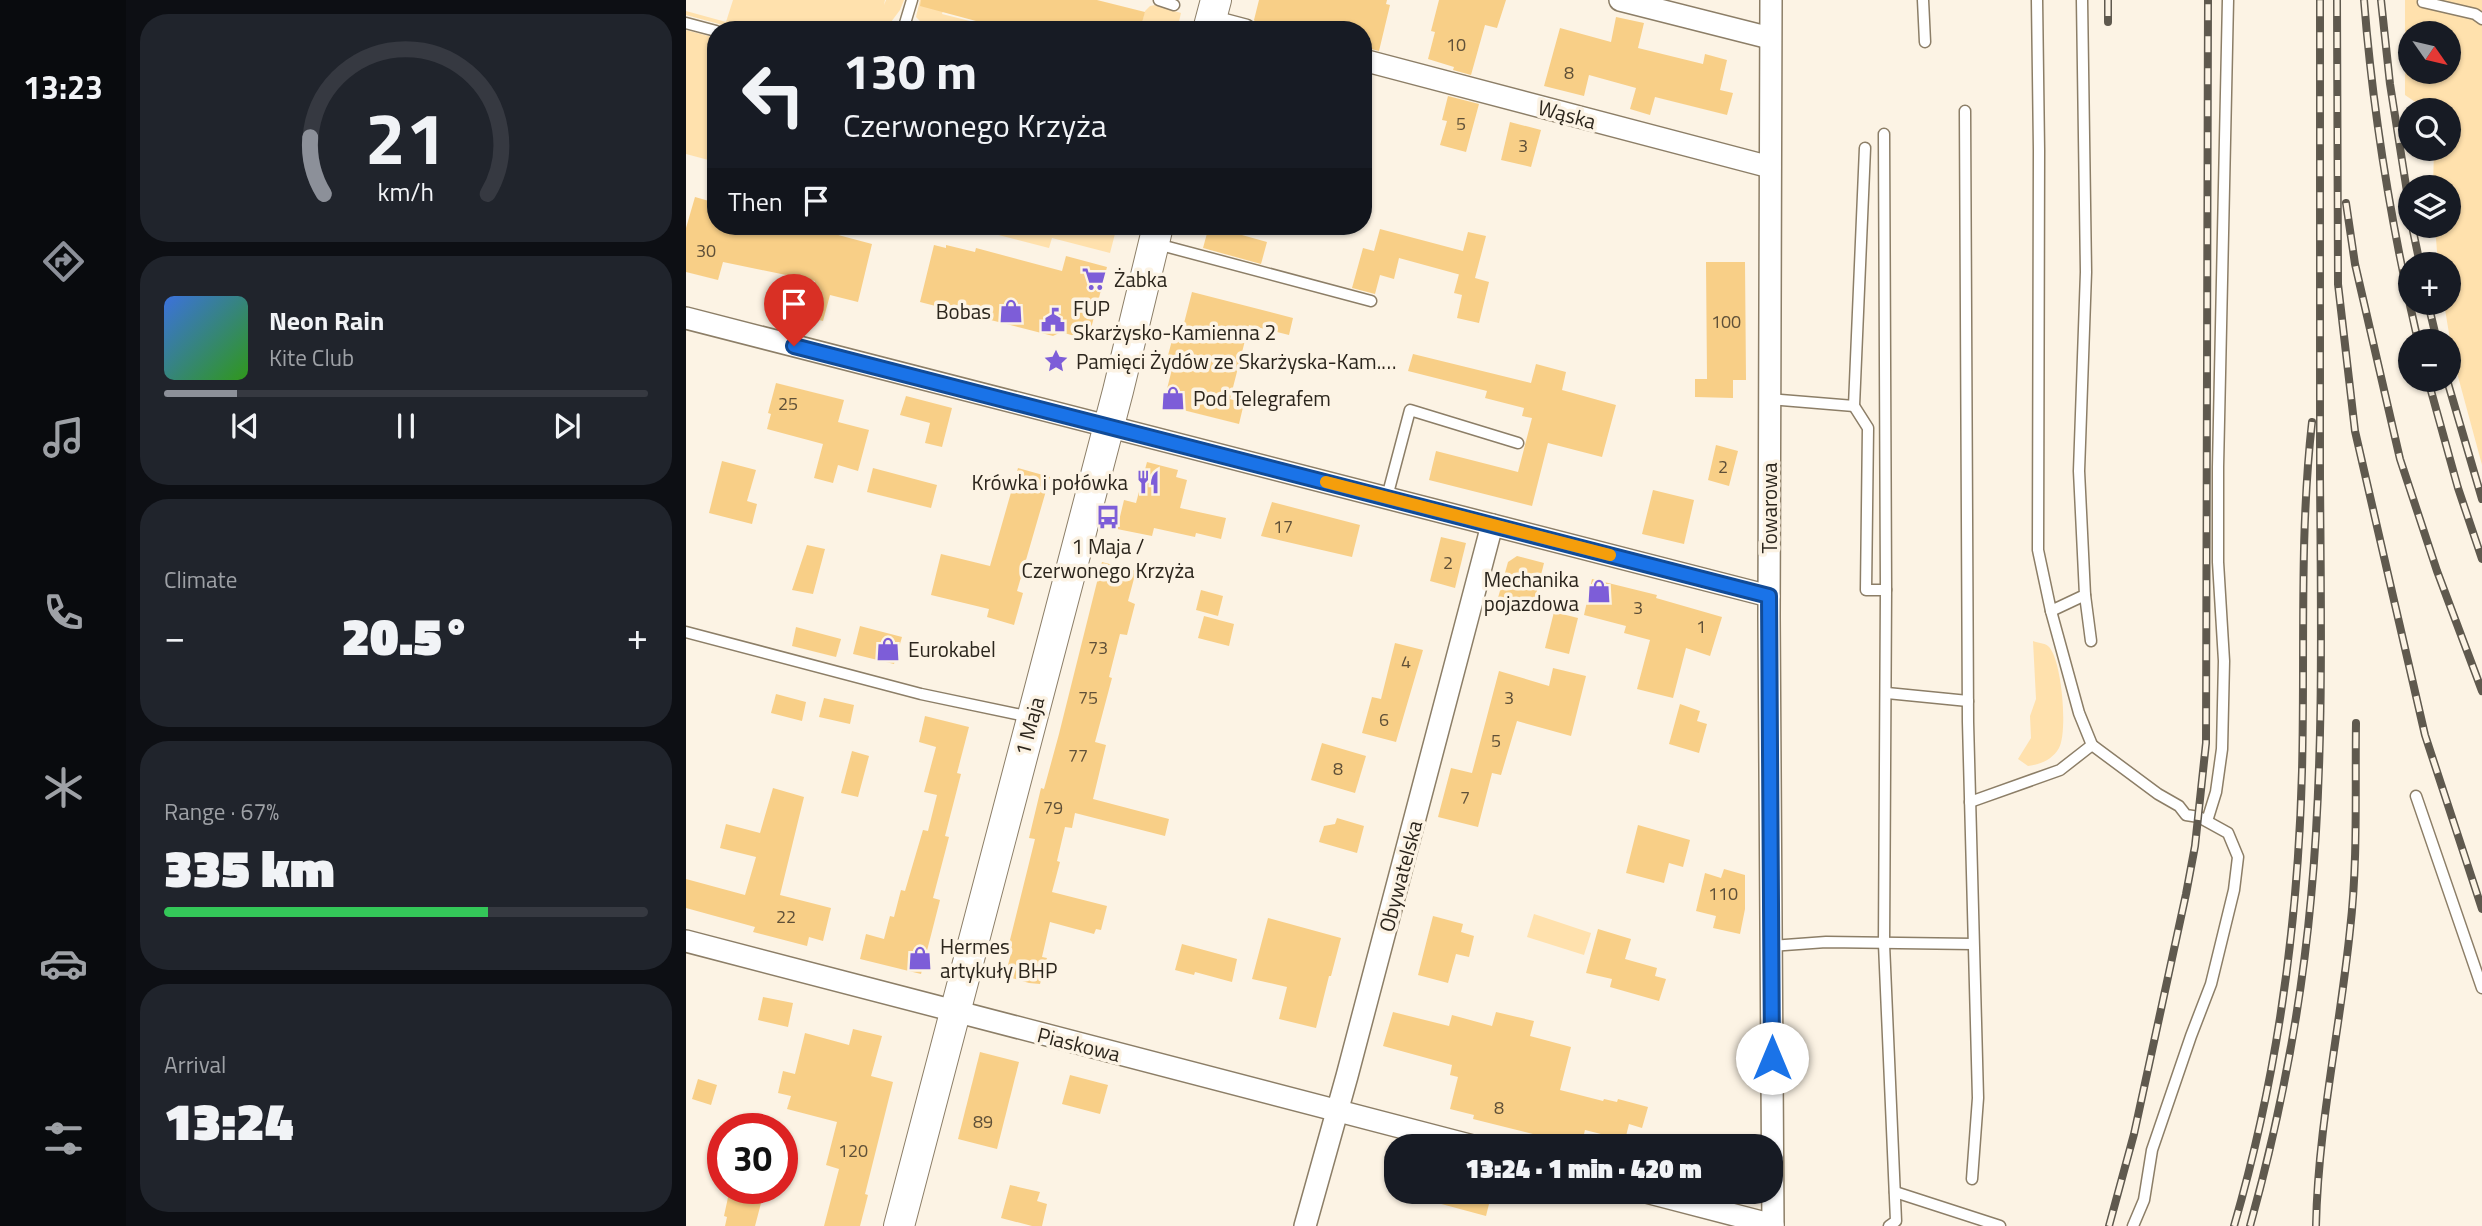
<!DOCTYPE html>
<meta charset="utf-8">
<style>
body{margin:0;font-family:"Titillium Web",sans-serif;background:#20242c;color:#f1f3f6;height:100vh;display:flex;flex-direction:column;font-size:26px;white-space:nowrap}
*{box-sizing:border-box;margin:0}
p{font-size:23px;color:#9ea1a6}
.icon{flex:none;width:38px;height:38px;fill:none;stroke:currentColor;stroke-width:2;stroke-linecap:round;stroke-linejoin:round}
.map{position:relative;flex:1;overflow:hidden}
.drawer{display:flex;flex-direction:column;gap:14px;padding:14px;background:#0d0f14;width:560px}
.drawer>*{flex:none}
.banner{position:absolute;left:21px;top:21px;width:665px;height:214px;border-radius:28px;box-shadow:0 2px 5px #0004;background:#171b24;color:#f1f3f6;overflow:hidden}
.needle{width:46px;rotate:124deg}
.buttons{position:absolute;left:1712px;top:21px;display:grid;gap:14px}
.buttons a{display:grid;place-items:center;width:63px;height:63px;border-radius:50%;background:#171b24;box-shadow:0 2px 5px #0004;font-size:35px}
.speed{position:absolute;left:21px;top:1113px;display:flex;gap:14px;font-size:35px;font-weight:700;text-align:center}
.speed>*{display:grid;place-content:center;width:91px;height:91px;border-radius:50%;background:#171b24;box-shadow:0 2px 5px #0004;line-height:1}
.speed .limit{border:10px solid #d22;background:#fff;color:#111}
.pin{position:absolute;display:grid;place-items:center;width:60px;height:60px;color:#fff;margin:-72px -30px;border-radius:50% 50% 50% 0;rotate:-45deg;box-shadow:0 0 7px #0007}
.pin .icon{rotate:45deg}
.me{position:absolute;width:77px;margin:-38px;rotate:0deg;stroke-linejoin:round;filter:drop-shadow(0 0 5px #0008)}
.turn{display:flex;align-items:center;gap:24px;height:147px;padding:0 21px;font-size:32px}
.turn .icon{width:91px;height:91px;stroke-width:2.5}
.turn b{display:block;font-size:49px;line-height:60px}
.then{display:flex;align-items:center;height:66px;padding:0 21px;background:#0003;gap:14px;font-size:26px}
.big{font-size:52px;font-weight:800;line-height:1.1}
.drawer .tile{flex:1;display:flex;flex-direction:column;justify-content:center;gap:10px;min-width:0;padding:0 24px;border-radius:28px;background:#20242c}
.drawer .dial{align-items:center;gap:0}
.dial svg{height:182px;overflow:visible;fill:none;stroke:#363941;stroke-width:7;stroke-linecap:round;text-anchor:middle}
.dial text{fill:#f1f3f6;stroke:none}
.song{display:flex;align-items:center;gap:21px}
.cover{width:84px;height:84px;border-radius:10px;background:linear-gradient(135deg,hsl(220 70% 55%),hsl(110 70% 35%))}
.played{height:7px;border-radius:4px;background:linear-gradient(90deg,#8c9099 15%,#363941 15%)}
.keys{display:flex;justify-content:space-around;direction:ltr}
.heat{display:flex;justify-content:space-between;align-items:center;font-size:38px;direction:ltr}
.charge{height:10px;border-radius:5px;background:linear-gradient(90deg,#34c759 67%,#363941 0)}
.trip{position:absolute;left:698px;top:1134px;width:399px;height:70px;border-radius:28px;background:#171b24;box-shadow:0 2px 5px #0004;font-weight:800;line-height:70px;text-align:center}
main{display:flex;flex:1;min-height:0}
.tab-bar{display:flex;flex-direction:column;width:126px;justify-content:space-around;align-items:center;background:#090b0e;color:#9ea1a6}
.tab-bar .icon{width:49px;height:49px}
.tab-bar .active{color:#8c9099}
.tab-bar b{font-size:32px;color:#f1f3f6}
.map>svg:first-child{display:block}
</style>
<main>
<nav class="tab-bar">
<b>13:23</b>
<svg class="icon active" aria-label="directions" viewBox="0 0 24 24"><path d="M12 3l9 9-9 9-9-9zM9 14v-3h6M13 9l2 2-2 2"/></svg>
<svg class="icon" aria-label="music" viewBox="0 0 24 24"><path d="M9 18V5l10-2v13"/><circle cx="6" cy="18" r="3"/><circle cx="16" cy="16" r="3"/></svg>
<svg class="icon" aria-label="phone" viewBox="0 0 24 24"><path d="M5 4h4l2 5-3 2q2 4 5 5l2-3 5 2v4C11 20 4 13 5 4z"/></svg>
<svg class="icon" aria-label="climate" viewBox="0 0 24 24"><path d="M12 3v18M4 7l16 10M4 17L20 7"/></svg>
<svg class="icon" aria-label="car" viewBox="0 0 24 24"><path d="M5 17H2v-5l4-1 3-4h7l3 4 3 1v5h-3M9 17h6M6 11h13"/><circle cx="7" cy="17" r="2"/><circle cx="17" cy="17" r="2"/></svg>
<svg class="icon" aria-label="filters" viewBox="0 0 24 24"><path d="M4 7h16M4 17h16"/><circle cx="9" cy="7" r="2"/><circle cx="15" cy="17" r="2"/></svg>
</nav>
<section class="drawer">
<div class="tile dial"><svg viewBox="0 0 100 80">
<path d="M14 69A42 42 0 1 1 86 69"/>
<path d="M14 69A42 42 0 0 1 8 44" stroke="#8c9099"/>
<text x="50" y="56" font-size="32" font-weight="700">21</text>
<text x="50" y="72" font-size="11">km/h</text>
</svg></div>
<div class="tile">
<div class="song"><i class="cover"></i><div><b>Neon Rain</b><p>Kite Club</p></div></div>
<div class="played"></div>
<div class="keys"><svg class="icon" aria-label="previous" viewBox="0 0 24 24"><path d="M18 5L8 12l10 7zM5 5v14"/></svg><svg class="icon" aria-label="pause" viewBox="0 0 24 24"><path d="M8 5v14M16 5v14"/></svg><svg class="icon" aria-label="next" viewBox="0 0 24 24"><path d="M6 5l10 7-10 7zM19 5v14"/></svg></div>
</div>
<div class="tile"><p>Climate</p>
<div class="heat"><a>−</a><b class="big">20.5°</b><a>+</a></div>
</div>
<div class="tile"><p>Range · 67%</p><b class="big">335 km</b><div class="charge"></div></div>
<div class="tile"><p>Arrival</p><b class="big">13:24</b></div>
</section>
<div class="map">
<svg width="1796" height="1226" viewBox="0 0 1796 1226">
<rect width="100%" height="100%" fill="#fcf3e4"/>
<g fill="#ffe1ad" fill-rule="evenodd">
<path d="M47 0H199L198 5 200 0H218L214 10 199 30H114L104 27 102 30H55L0 15V11L40 22Z"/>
<path d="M234 0H260L256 14 292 23 290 30H271L259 27 256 29 237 24 230 17Z"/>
<path d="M1719 0H1796V465L1767 358 1758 303H1762V264H1752L1749 226H1762V187H1747L1748 149H1762V110H1741L1719 95ZM1724 33H1762V72H1724Z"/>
<path d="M469 5 495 13 491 30H454L459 11 464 6Z"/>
<path d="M0 30 30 38V162L0 154Z"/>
<path d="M277 226H431L424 253 366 238 363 248Z"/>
<path d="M1347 641C1352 643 1359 643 1362 646 1376 658 1382 732 1373 748 1366 760 1355 764 1342 766L1332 759 1345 738 1344 716 1350 699Z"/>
<path d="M848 914 905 933 898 955 841 937Z"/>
</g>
<g fill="#f8cf87">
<path d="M235 0H411L459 12 454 30H288L290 21 234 6Z"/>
<path d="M573 0H701L700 4 704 5 693 51 677 47V30H589L571 25 568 20Z"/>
<path d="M753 0H820L811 28 799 25 785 75 767 70 768 67 742 59 749 32 745 31Z"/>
<path d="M930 17 958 23 952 48 1017 64 1019 54 1041 60 1034 90 1047 93 1041 115 969 97 964 115 944 109 950 88 903 75 898 96 858 86 874 28 925 42Z"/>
<path d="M762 96 793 104 780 152 754 145 761 121 756 120Z"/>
<path d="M824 122 855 130 845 167 815 160Z"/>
<path d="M9 197 30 203V226H143L141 232 186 244 172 302 144 295 137 321 120 317 129 281 37 262 32 280 0 272V228Z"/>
<path d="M523 226H558L556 235 581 242 575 264 517 248Z"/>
<path d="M694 229 777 251 782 232 800 236 789 278 803 282 793 323 771 318 776 295 768 293 773 274 786 278 713 258 708 279 694 275 689 294 666 288 677 248 688 251Z"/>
<path d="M248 245 260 248V245L289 252 290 248 376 271 380 256 421 267 402 340 375 332 367 336 234 302Z"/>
<path d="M1020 262H1059L1060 380H1047V398L1009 397V379H1021Z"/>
<path d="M506 292 607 318 603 335 563 325 544 399 558 403 553 424 477 405 487 365 480 363 489 329 496 331Z"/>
<path d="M727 354 845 383 850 364 880 372 876 390 930 405 916 457 862 443 846 506 743 480 750 451 832 472 846 418 836 416 838 408 799 398 801 391 722 371Z"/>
<path d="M90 383 158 400 152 422 183 430 172 471 152 465 147 483 128 478 137 444 81 429 85 414 82 413Z"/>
<path d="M220 396 266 408 256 447 239 443 244 423 214 415Z"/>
<path d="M1030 445 1052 451 1043 486 1022 480Z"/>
<path d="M36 461 70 470 61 501 71 504 66 524 23 513Z"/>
<path d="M461 462 492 470 490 477 501 480 494 508 540 518 535 539 510 533 509 537 468 528 466 536 431 529 438 500 450 503Z"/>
<path d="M187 468 251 485 245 508 181 492Z"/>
<path d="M332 468 364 477 331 591 337 593 328 625 301 617 303 609 245 595 255 554 304 566Z"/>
<path d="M967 490 1008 500 998 544 956 534Z"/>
<path d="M586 502 674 525 666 557 575 536Z"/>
<path d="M755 537 780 543 769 588 744 581Z"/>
<path d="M121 545 139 549 127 594 106 590Z"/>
<path d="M831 556 858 563 845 614 810 605 822 562Z"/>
<path d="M416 562 450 571 442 601 449 604 441 635 434 634 423 677 426 678 409 742 420 745 407 799 483 819 479 836 389 813 386 828 379 827 371 861 374 862 366 892 421 906 415 930 410 929 408 934 364 922 356 957 361 958 354 984 343 983 319 976 326 950 322 948 349 839 343 838 355 788 358 789 373 734Z"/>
<path d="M906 579 971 595 970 598 1036 617 1024 656 1000 648 987 698 951 689 964 640 938 633 940 626 898 615Z"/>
<path d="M515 590 537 596 532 616 510 610Z"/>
<path d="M868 612 892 618 883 654 859 648Z"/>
<path d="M518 616 548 624 543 646 512 638Z"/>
<path d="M174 626 216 637 208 664 167 654Z"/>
<path d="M110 627 155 639 150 657 106 646Z"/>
<path d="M709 643 737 650 710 742 676 733 686 697 695 699Z"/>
<path d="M867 668 900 676 885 736 831 721 815 775 806 773 792 827 752 817 765 768 786 773 813 671 863 686Z"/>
<path d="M90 694 120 702 116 721 85 713Z"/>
<path d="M138 698 168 705 164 724 133 717Z"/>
<path d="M994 704 1014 711 1011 721 1021 724 1013 753 983 744Z"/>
<path d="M239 716 283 727 271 773 275 774 259 836 263 837 247 898 254 900 235 974 174 959 180 934 198 939 204 916 208 917 215 890 219 891 237 830 242 831 251 795 238 792 250 747 233 742Z"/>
<path d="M636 743 680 756 669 793 625 780Z"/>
<path d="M166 751 183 756 172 797 155 793Z"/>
<path d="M87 788 118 797 94 895 145 908 137 941 123 937 121 946 67 932 69 927 0 908V879L59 895 70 857 34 848 40 824 74 833Z"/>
<path d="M651 818 678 826 671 853 633 842 638 826 649 824Z"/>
<path d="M952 825 1004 840 997 867 983 863 978 883 940 873Z"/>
<path d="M1038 869 1059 875V909L1054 934 1027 928 1030 916 1010 911 1019 873 1035 878Z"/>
<path d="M747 916 777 924 775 932 788 936 783 957 770 954 762 983 732 975Z"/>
<path d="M582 918 655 938 645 976H643L630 1028 593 1019 601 987 566 979Z"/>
<path d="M912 929 945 939 939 959 971 968 969 976 980 979 973 1001 924 987 926 979 900 973Z"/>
<path d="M496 944 551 959 546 982 509 972 508 975 489 970Z"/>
<path d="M77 997 107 1003 102 1027 72 1020Z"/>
<path d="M707 1012 763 1026 766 1015 806 1026 810 1012 848 1021 844 1036 885 1047 874 1090 917 1101 918 1099 931 1102 932 1099 962 1107 956 1128 943 1124 939 1140 899 1130 895 1146 787 1119 788 1115 764 1109 772 1077 764 1075 766 1065 697 1046Z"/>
<path d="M167 1029 196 1036 185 1076 207 1082 179 1194 182 1195 174 1226H138L153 1169 140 1165 151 1122 101 1109 105 1096 92 1093 97 1071 109 1074 119 1033 163 1045Z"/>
<path d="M294 1052 333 1062 311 1149 272 1139Z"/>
<path d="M384 1075 422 1085 414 1114 376 1104Z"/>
<path d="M12 1079 31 1085 25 1105 6 1099Z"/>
<path d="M324 1185 354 1192 351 1201 361 1204 356 1226H346L315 1218Z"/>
<path d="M44 1188H79L69 1226H39L41 1217 38 1216Z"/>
<path d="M734 1192H806L800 1216 733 1198Z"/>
</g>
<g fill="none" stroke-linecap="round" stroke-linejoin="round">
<g stroke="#8c7e67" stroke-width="13">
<g id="lane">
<path d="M473 0 488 5"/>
<path d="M1237 0 1239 42"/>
<path d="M1351 0 1353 150 1352 550 1365 611 1399 595 1393 471 1400 272 1396 0"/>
<path d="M1737 2 1789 14 1796 19"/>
<path d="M0 23 30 31"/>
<path d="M217 30 226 0"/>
<path d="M1279 111 1282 722 1292 1098 1286 1179"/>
<path d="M1198 134 1200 590"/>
<path d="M1179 148 1168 406 1182 428 1180 590H1200L1198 944 1210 1221 1203 1226"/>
<path d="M471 244 685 301"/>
<path d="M1084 399 1168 406"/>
<path d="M701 497 724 410 832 443"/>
<path d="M1399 595 1405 641"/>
<path d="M0 632 235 694 345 717"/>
<path d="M1201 693 1282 701"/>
<path d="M1406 745 1472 794 1493 806 1500 815 1513 817 1542 833 1552 857 1548 890 1525 984 1505 1036 1466 1150 1458 1200 1447 1226"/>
<path d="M1730 796 1796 988"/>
<path d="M1284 802 1374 770 1406 745 1393 713 1365 611"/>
<path d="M1521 821 1530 792 1536 749 1538 661 1532 562V467L1542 0"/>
<path d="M1085 946 1140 942 1287 944"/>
<path d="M1209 1192 1314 1226"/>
</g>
</g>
<g stroke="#8c7e67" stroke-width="24">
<g id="street">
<path d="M934 0 1084 38"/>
<path d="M1085 0 1083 617 1087 1226"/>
<path d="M525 21 559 30"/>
<path d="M677 60 1084 167"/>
<path d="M0 318 1083 596"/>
<path d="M0 941 787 1146"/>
<path d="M960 1192 1087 1225"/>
<path d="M619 1226 661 1076 806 525"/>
</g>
</g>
<g stroke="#8c7e67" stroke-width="32">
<g id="secondary">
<path d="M522 30 530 0"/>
<path d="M213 1226 432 391 472 226"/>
</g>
</g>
<use href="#lane" stroke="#fff" stroke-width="10"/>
<use href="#street" stroke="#fff" stroke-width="21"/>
<use href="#secondary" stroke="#fff" stroke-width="30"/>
<g stroke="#5f594e" stroke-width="8">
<g id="rail">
<path d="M1422 0V22"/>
<path d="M1651 0 1652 284 1669 431 1739 735 1796 909"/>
<path d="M1678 0C1687 115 1706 229 1732 341"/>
<path d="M1695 0 1704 84 1724 211"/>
<path d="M1660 203 1669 264 1714 459 1751 571 1796 691"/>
<path d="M1726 226 1734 264"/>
<path d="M1742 303 1751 341"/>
<path d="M1742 380 1772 488 1796 559"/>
<path d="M1761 380 1796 499"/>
<path d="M1423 1226 1448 1134 1500 894 1509 846 1520 743 1522 0"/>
<path d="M1548 1226C1591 1078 1612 925 1616 771 1619 655 1613 538 1626 422"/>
<path d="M1564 1226C1594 1118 1615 1009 1625 898 1638 758 1635 617 1634 477 1634 318 1634 159 1634 0"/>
<path d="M1630 1226C1632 1126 1654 1029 1664 930 1672 861 1669 792 1670 723"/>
</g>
</g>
<use href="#rail" stroke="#fcf3e4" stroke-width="5" stroke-dasharray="16" stroke-linecap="butt"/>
</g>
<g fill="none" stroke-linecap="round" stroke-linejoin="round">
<g stroke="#114b97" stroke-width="18">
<path id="route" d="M108 346 1083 596 1086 1058"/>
</g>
<use href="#route" stroke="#1a73e8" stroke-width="12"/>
<path stroke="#f59e0b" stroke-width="12" d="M640 482 924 555"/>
</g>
<defs>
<g id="supermarket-bare" transform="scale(1.89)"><path d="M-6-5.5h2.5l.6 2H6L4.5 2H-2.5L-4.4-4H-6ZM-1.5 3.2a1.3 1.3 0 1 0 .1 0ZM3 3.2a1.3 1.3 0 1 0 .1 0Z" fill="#7d5dd8" stroke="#fcf3e4" stroke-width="2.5" paint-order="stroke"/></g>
<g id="shop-bare" transform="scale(1.89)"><path d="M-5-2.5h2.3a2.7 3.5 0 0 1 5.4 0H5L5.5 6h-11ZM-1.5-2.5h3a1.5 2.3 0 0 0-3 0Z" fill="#7d5dd8" stroke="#fcf3e4" stroke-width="2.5" paint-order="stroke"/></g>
<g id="civic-bare" transform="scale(1.89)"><path d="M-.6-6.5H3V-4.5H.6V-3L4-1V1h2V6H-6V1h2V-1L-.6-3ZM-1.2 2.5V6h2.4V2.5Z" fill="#7d5dd8" stroke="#fcf3e4" stroke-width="2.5" paint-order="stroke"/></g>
<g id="sight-bare" transform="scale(1.89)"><path d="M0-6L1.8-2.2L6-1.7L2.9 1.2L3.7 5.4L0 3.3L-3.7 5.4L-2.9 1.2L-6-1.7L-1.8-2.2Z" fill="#7d5dd8" stroke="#fcf3e4" stroke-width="2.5" paint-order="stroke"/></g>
<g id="restaurant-bare" transform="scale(1.89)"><path d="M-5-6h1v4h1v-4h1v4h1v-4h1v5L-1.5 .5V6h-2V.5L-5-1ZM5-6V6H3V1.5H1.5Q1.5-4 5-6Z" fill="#7d5dd8" stroke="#fcf3e4" stroke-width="2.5" paint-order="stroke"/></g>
<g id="bus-bare" transform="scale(1.89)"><path d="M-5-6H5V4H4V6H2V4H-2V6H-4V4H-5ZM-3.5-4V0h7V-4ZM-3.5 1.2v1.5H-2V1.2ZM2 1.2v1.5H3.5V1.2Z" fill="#7d5dd8" stroke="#fcf3e4" stroke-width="2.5" paint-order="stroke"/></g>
</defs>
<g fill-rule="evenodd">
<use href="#supermarket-bare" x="408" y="279"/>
<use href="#shop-bare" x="325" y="311"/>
<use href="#civic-bare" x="367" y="320"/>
<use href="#sight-bare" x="370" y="361"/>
<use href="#shop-bare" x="487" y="398"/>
<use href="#restaurant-bare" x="462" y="482"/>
<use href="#bus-bare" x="422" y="517"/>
<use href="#shop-bare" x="913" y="591"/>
<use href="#shop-bare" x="202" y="649"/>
<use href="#shop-bare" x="234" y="958"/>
</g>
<g text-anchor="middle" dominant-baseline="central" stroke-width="7" stroke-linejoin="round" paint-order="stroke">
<g font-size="18" fill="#5f5038">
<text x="770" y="44">10</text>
<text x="883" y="72">8</text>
<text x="775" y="123">5</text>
<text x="837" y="145">3</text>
<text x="20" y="250">30</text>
<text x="1040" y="321">100</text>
<text x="102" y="403">25</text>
<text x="1037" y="466">2</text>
<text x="597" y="526">17</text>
<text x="762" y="562">2</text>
<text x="952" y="607">3</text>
<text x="1015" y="626">1</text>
<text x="412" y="647">73</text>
<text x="720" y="661">4</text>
<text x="402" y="697">75</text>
<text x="823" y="697">3</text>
<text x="698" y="719">6</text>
<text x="810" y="740">5</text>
<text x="392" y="755">77</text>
<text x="652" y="768">8</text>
<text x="779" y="797">7</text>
<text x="367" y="807">79</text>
<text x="1037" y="893">110</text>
<text x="100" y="916">22</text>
<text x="813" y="1107">8</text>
<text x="297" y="1121">89</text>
<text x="167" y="1150">120</text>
</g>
<g font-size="21" fill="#2c261d" stroke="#fcf3e4">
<text transform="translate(881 114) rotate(15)">Wąska</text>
<text transform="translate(1083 508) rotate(-90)">Towarowa</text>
<text transform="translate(343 726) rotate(-75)">1 Maja</text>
<text transform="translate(714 876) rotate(-75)">Obywatelska</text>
<text transform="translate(393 1044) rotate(14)">Piaskowa</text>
</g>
<g font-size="21" fill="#2c261d" stroke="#fcf3e4" text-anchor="start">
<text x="428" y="279">Żabka</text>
<text x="387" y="308">FUP<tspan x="387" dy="24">Skarżysko-Kamienna 2</tspan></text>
<text x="305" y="311" text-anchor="end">Bobas</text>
<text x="390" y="361">Pamięci Żydów ze Skarżyska-Kam.…</text>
<text x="507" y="398">Pod Telegrafem</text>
<text x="442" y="482" text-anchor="end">Krówka i połówka</text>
<text x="422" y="546" text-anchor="middle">1 Maja /<tspan x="422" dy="24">Czerwonego Krzyża</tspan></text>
<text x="893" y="579" text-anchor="end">Mechanika<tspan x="893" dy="24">pojazdowa</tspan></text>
<text x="222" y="649">Eurokabel</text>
<text x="254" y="946">Hermes<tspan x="254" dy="24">artykuły BHP</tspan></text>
</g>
</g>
</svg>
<div class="buttons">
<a><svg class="needle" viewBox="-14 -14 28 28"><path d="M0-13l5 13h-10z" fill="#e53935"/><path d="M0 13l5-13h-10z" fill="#9ea1a6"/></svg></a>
<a><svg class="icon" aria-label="search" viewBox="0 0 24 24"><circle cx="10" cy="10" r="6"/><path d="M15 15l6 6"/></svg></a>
<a><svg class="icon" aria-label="layers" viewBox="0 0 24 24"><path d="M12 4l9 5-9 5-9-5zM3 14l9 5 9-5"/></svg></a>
<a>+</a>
<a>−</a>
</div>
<div class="speed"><div class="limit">30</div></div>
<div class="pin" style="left:108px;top:346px;background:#d93025"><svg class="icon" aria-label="arrive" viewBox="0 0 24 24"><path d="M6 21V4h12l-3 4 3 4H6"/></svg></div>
<svg class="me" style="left:1086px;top:1058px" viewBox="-20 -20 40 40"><circle r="19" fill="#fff"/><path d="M0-13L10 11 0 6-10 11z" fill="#1a73e8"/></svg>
<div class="trip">13:24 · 1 min · 420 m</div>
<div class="banner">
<div class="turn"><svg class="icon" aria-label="left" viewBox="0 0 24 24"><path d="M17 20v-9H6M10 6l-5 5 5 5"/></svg><div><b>130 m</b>Czerwonego Krzyża</div></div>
<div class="then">Then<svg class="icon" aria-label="arrive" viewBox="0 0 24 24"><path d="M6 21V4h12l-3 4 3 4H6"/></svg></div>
</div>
</div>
</main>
